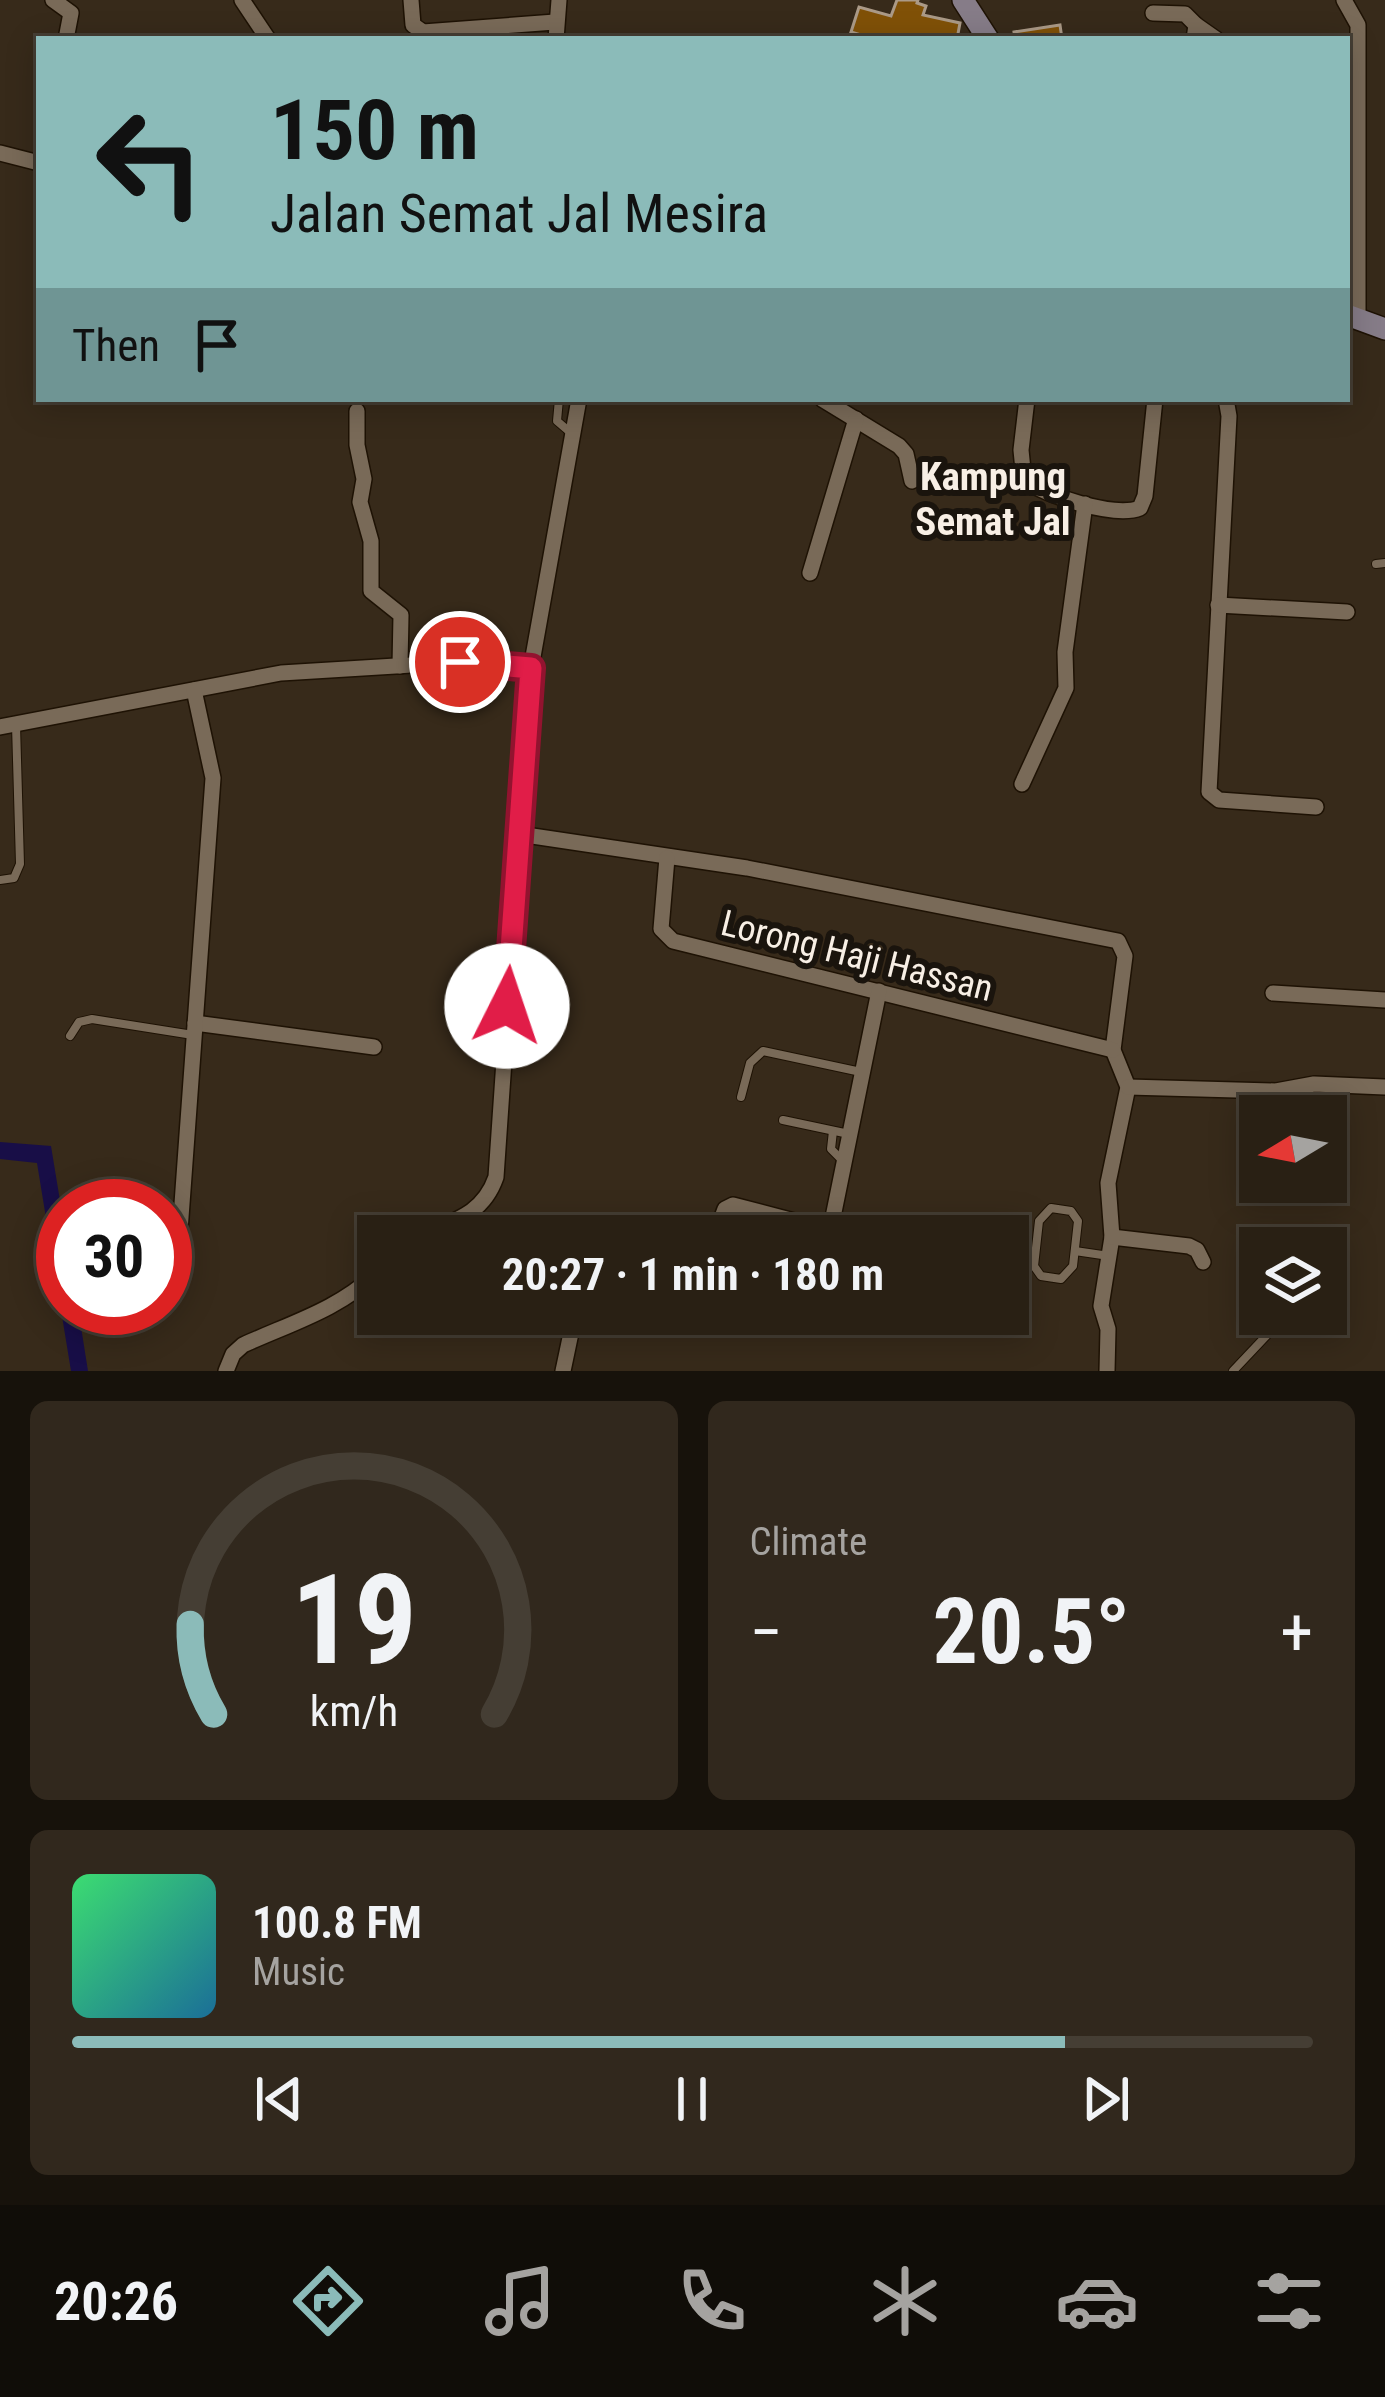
<!DOCTYPE html>
<meta charset="utf-8">
<style>
body{margin:0;font-family:"Roboto Condensed",sans-serif;background:#31281d;color:#f1f3f6;height:100vh;display:flex;flex-direction:column;font-size:45px;white-space:nowrap}
*{box-sizing:border-box;margin:0}
p{font-size:39px;color:#a5a3a0}
.icon{flex:none;width:66px;height:66px;fill:none;stroke:currentColor;stroke-width:2;stroke-linecap:round;stroke-linejoin:round}
.map{position:relative;height:1371px;overflow:hidden}
.drawer{display:flex;flex-direction:column;gap:30px;padding:30px;background:#17120b;flex:1}
.drawer>*{flex:none}
.hud{position:absolute;left:36px;top:36px;width:1314px;height:366px;border-radius:0px;box-shadow:0 6px 30px #0003,0 0 0 3px #453e34;background:#8bbbb9;color:#111;overflow:hidden}
.needle{width:78px;rotate:260deg}
.fabs{position:absolute;left:1239px;top:1095px;display:grid;gap:24px}
.fabs a{display:grid;place-items:center;width:108px;height:108px;border-radius:0px;background:#292014;box-shadow:0 6px 30px #0003,0 0 0 3px #453e34;font-size:60px}
.speed{position:absolute;left:36px;top:1179px;display:flex;gap:24px;font-size:60px;font-weight:700;text-align:center}
.speed>*{display:grid;place-content:center;width:156px;height:156px;border-radius:50%;background:#292014;box-shadow:0 6px 30px #0003,0 0 0 3px #453e34;line-height:1}
.speed .limit{border:18px solid #d22;background:#fff;color:#111}
.pin{position:absolute;display:grid;place-items:center;width:102px;height:102px;color:#fff;margin:-51px;border:6px solid #fff;border-radius:50%;box-shadow:0 3px 12px #0007}
.me{position:absolute;width:132px;margin:-66px;rotate:4deg;stroke-linejoin:round;filter:drop-shadow(0 0 9px #0008)}
.turn{display:flex;align-items:center;gap:42px;height:252px;padding:0 36px;font-size:54px}
.turn .icon{width:156px;height:156px;stroke-width:2.5}
.turn b{display:block;font-size:84px;line-height:102px}
.then{display:flex;align-items:center;height:114px;padding:0 36px;background:#0003;gap:24px;font-size:45px}
.big{font-size:90px;font-weight:700;line-height:1.1}
.drawer .widget{flex:1;display:flex;flex-direction:column;justify-content:center;gap:18px;min-width:0;padding:0 42px;border-radius:18px;background:#31281d}
.drawer .dial{align-items:center;gap:0}
.dial svg{height:312px;overflow:visible;fill:none;stroke:#453e34;stroke-width:7;stroke-linecap:round;text-anchor:middle}
.dial text{fill:#f1f3f6;stroke:none}
.song{display:flex;align-items:center;gap:36px}
.cover{width:144px;height:144px;border-radius:18px;background:linear-gradient(135deg,hsl(140 70% 55%),hsl(200 70% 35%))}
.played{height:12px;border-radius:6px;background:linear-gradient(90deg,#8bbbb9 80%,#453e34 80%)}
.keys{display:flex;justify-content:space-around;direction:ltr}
.heat{display:flex;justify-content:space-between;align-items:center;font-size:66px;direction:ltr}
.drawer .tiles{flex:1;display:grid;gap:30px;grid-template-columns:1fr 1fr}
.widget:last-child{grid-column:span 2}
.trip{position:absolute;left:357px;top:1215px;width:672px;height:120px;border-radius:0px;background:#292014;box-shadow:0 6px 30px #0003,0 0 0 3px #453e34;font-weight:700;line-height:120px;text-align:center}
.dock{display:flex;height:192px;justify-content:space-around;align-items:center;background:#100d08;color:#a5a3a0}
.dock .icon{width:84px;height:84px}
.dock .selected{color:#8bbbb9}
.dock b{font-size:54px;color:#f1f3f6}
.map>svg:first-child{display:block}
</style>
<div class="map">
<svg width="1385" height="1371" viewBox="0 0 1385 1371">
<rect width="100%" height="100%" fill="#372a1a"/>
<path fill="#180e47" d="M0 1142 51 1146 63 1219V1308H78L88 1371H71L37 1163 0 1159Z"/>
<g fill="#805107" stroke="#ab9a87" stroke-width="3">
<path d="M897 0H918L917 3 926 6 923 15 960 23 957 39H874L851 32 859 7 891 16Z"/>
<path d="M1060 25 1062 39H1015L1014 32Z"/>
</g>
<g fill="none" stroke-linecap="round" stroke-linejoin="round">
<g stroke="#1e1204" stroke-width="10">
<g id="service">
<path d="M559 399 557 421 571 433"/>
<path d="M1376 564 1385 563"/>
<path d="M0 880 14 878 20 864 16 725"/>
<path d="M70 1036 79 1022 92 1019 193 1035"/>
<path d="M741 1097 750 1063 763 1051 861 1072"/>
<path d="M783 1120 849 1134"/>
<path d="M833 1131 831 1149 844 1162"/>
<path d="M1051 1208 1071 1211 1078 1221 1073 1266 1061 1279 1041 1276 1034 1266 1039 1221Z"/>
<path d="M1075 1251 1109 1256"/>
<path d="M1233 1371 1267 1335"/>
</g>
</g>
<g stroke="#1e1204" stroke-width="18">
<g id="minor">
<path d="M53 0 71 13 66 39"/>
<path d="M242 0 268 39"/>
<path d="M411 0 413 25 423 32 555 22"/>
<path d="M1344 0 1358 25V319"/>
<path d="M1153 13 1185 14 1196 25"/>
<path d="M556 39 559 0"/>
<path d="M1194 39 1196 25 1216 39"/>
<path d="M0 153 39 163"/>
<path d="M822 399 899 446 906 454 912 481"/>
<path d="M1027 399 1021 450 1024 480C1046 496 1115 518 1140 508L1145 496 1155 399"/>
<path d="M1226 399 1229 416 1209 792 1219 800 1316 807"/>
<path d="M357 411V445L364 479 360 502 371 541V591L401 615 400 666"/>
<path d="M810 573 856 419"/>
<path d="M1218 605 1347 612"/>
<path d="M0 727 281 673 461 662 531 668"/>
<path d="M1022 784 1066 688 1065 652 1085 504"/>
<path d="M519 834 747 868 1118 941 1125 956 1113 1050 1128 1087 1108 1183 1112 1237 1101 1306 1108 1329 1107 1371"/>
<path d="M667 858 661 929 673 941 1113 1050"/>
<path d="M1273 993 1385 1000"/>
<path d="M195 1023 374 1047"/>
<path d="M1128 1087 1276 1091 1314 1084 1385 1087"/>
<path d="M180 1231 213 778 194 690"/>
<path d="M419 1236C453 1221 483 1215 496 1177L531 668 579 399"/>
<path d="M715 1236 725 1209 733 1205 817 1227 832 1222 879 991"/>
<path d="M1112 1237 1189 1246 1197 1250 1203 1262"/>
<path d="M226 1371 233 1354 243 1345C291 1323 338 1310 378 1272"/>
<path d="M563 1371 575 1314"/>
</g>
</g>
<g stroke="#1e1204" stroke-width="24">
<g id="secondary">
<path d="M963 0 988 39"/>
<path d="M1347 315 1385 329"/>
</g>
</g>
<use href="#service" stroke="#796a58" stroke-width="8"/>
<use href="#minor" stroke="#796a58" stroke-width="15"/>
<use href="#secondary" stroke="#867c88" stroke-width="21"/>
</g>
<g fill="none" stroke-linecap="round" stroke-linejoin="round">
<g stroke="#92132f" stroke-width="30">
<path id="route" d="M460 662 531 668 507 1006"/>
</g>
<use href="#route" stroke="#e11d48" stroke-width="21"/>
</g>
<g text-anchor="middle" dominant-baseline="central" stroke-width="12" stroke-linejoin="round" paint-order="stroke">
<g font-size="36" fill="#f8efe5" stroke="#1a140d">
<text transform="translate(857 956) rotate(14)">Lorong Haji Hassan</text>
</g>
<g font-size="39" font-weight="bold" fill="#f8efe5" stroke="#1a140d">
<text x="993" y="477">Kampung<tspan x="993" dy="45">Semat Jal</tspan></text>
</g>
</g>
</svg>
<div class="fabs">
<a><svg class="needle" viewBox="-14 -14 28 28"><path d="M0-13l5 13h-10z" fill="#e53935"/><path d="M0 13l5-13h-10z" fill="#a5a3a0"/></svg></a>
<a><svg class="icon" aria-label="layers" viewBox="0 0 24 24"><path d="M12 4l9 5-9 5-9-5zM3 14l9 5 9-5"/></svg></a>
</div>
<div class="speed"><div class="limit">30</div></div>
<div class="pin" style="left:460px;top:662px;background:#d93025"><svg class="icon" aria-label="arrive" viewBox="0 0 24 24"><path d="M6 21V4h12l-3 4 3 4H6"/></svg></div>
<svg class="me" style="left:507px;top:1006px" viewBox="-20 -20 40 40"><circle r="19" fill="#fff"/><path d="M0-13L10 11 0 6-10 11z" fill="#e11d48"/></svg>
<div class="trip">20:27 · 1 min · 180 m</div>
<div class="hud">
<div class="turn"><svg class="icon" aria-label="left" viewBox="0 0 24 24"><path d="M17 20v-9H6M10 6l-5 5 5 5"/></svg><div><b>150 m</b>Jalan Semat Jal Mesira</div></div>
<div class="then">Then<svg class="icon" aria-label="arrive" viewBox="0 0 24 24"><path d="M6 21V4h12l-3 4 3 4H6"/></svg></div>
</div>
</div>
<section class="drawer">
<div class="tiles">
<div class="widget dial"><svg viewBox="0 0 100 80">
<path d="M14 69A42 42 0 1 1 86 69"/>
<path d="M14 69A42 42 0 0 1 8 46" stroke="#8bbbb9"/>
<text x="50" y="56" font-size="32" font-weight="700">19</text>
<text x="50" y="72" font-size="11">km/h</text>
</svg></div>
<div class="widget"><p>Climate</p>
<div class="heat"><a>−</a><b class="big">20.5°</b><a>+</a></div>
</div>
<div class="widget">
<div class="song"><i class="cover"></i><div><b>100.8 FM</b><p>Music</p></div></div>
<div class="played"></div>
<div class="keys"><svg class="icon" aria-label="previous" viewBox="0 0 24 24"><path d="M18 5L8 12l10 7zM5 5v14"/></svg><svg class="icon" aria-label="pause" viewBox="0 0 24 24"><path d="M8 5v14M16 5v14"/></svg><svg class="icon" aria-label="next" viewBox="0 0 24 24"><path d="M6 5l10 7-10 7zM19 5v14"/></svg></div>
</div>
</div>
</section>
<nav class="dock">
<b>20:26</b>
<svg class="icon selected" aria-label="directions" viewBox="0 0 24 24"><path d="M12 3l9 9-9 9-9-9zM9 14v-3h6M13 9l2 2-2 2"/></svg>
<svg class="icon" aria-label="music" viewBox="0 0 24 24"><path d="M9 18V5l10-2v13"/><circle cx="6" cy="18" r="3"/><circle cx="16" cy="16" r="3"/></svg>
<svg class="icon" aria-label="phone" viewBox="0 0 24 24"><path d="M5 4h4l2 5-3 2q2 4 5 5l2-3 5 2v4C11 20 4 13 5 4z"/></svg>
<svg class="icon" aria-label="climate" viewBox="0 0 24 24"><path d="M12 3v18M4 7l16 10M4 17L20 7"/></svg>
<svg class="icon" aria-label="car" viewBox="0 0 24 24"><path d="M5 17H2v-5l4-1 3-4h7l3 4 3 1v5h-3M9 17h6M6 11h13"/><circle cx="7" cy="17" r="2"/><circle cx="17" cy="17" r="2"/></svg>
<svg class="icon" aria-label="filters" viewBox="0 0 24 24"><path d="M4 7h16M4 17h16"/><circle cx="9" cy="7" r="2"/><circle cx="15" cy="17" r="2"/></svg>
</nav>
